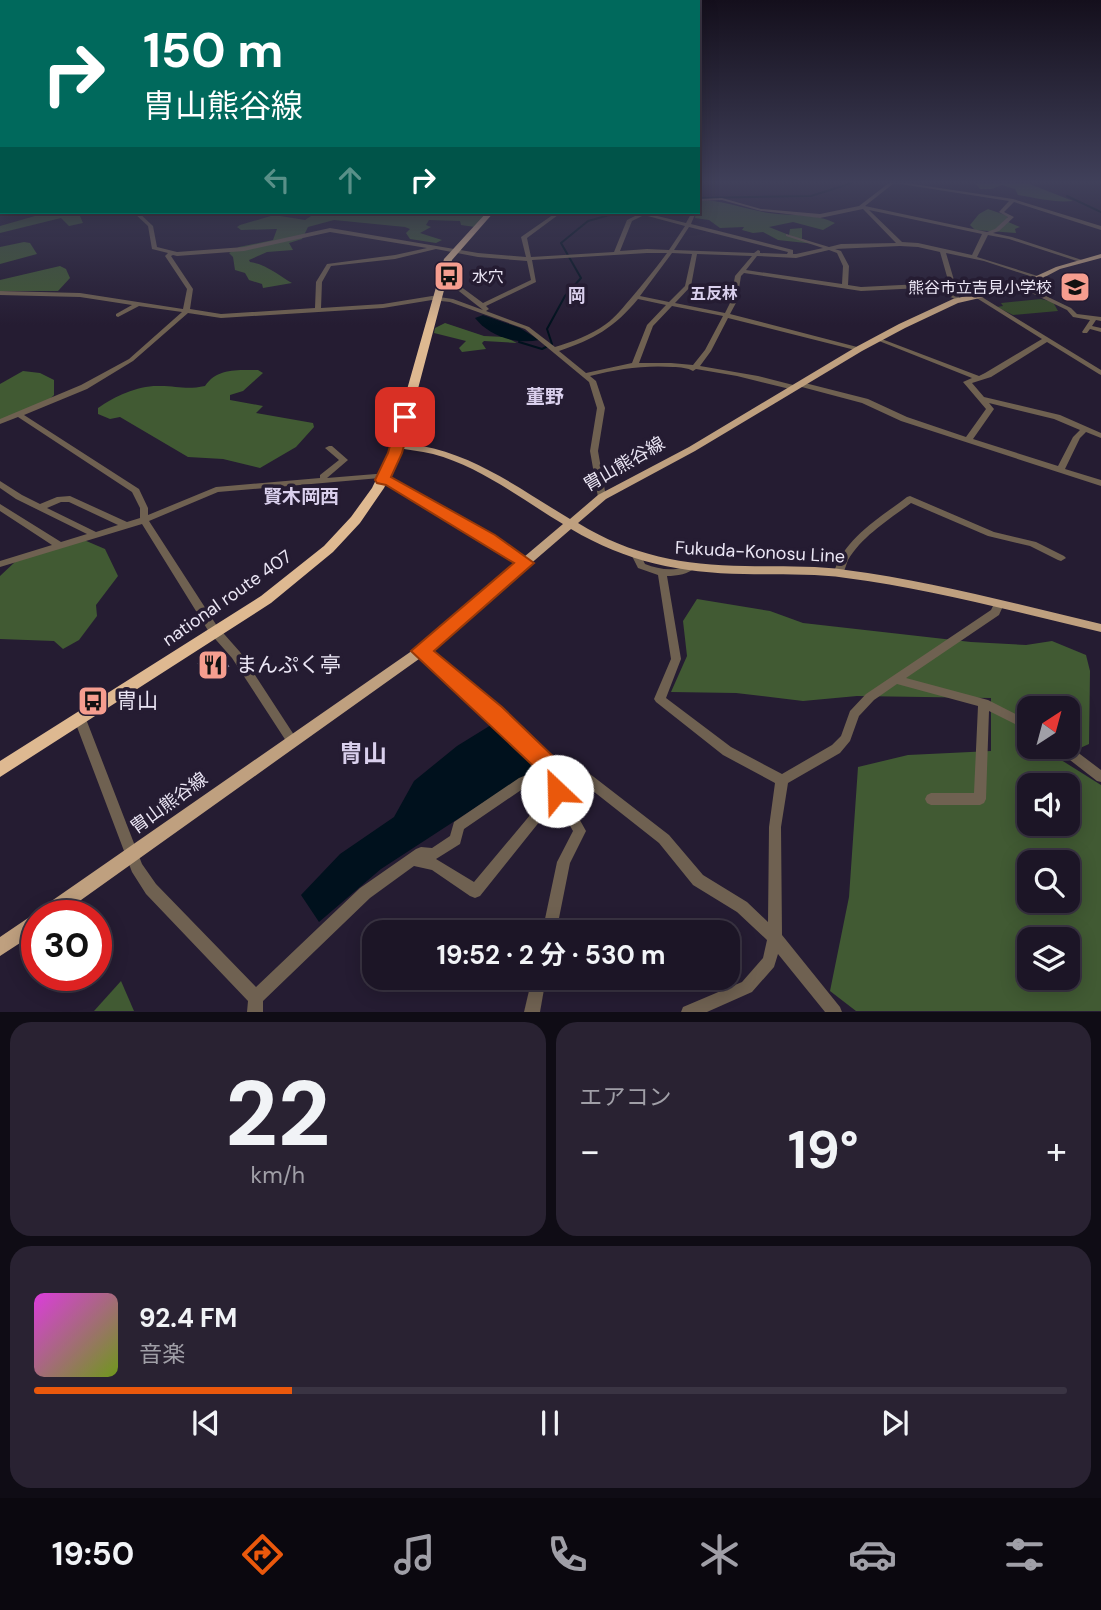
<!DOCTYPE html>
<html lang="ja">
<meta charset="utf-8">
<style>
body{margin:0;font-family:"DM Sans","Noto Sans JP",sans-serif;background:#292232;color:#f1f3f6;height:100vh;display:flex;flex-direction:column;font-size:26px;white-space:nowrap}
*{box-sizing:border-box;margin:0}
p{font-size:23px;color:#a09fa7}
.icon{flex:none;width:38px;height:38px;fill:none;stroke:currentColor;stroke-width:2;stroke-linecap:round;stroke-linejoin:round}
.map{position:relative;height:1012px;overflow:hidden}
.drawer{display:flex;flex-direction:column;gap:10px;padding:10px;background:#0f0c15;flex:1}
.drawer>*{flex:none}
.top-card{position:absolute;left:0px;top:0px;width:700px;height:214px;box-shadow:0 4px 18px #0003,0 0 0 2px #3a3443;background:#00695c;color:#fff;overflow:hidden}
.needle{width:46px;rotate:36deg}
.controls{position:absolute;left:1017px;top:696px;display:grid;gap:14px}
.controls a{display:grid;place-items:center;width:63px;height:63px;border-radius:14px;background:#1c1526;box-shadow:0 4px 18px #0003,0 0 0 2px #3a3443;font-size:35px}
.speed{position:absolute;left:21px;top:900px;display:flex;gap:14px;font-size:35px;font-weight:700;text-align:center}
.speed>*{display:grid;place-content:center;width:91px;height:91px;border-radius:50%;background:#1c1526;box-shadow:0 4px 18px #0003,0 0 0 2px #3a3443;line-height:1}
.speed .limit{border:10px solid #d22;background:#fff;color:#111}
.pin{position:absolute;display:grid;place-items:center;width:60px;height:60px;color:#fff;margin:-30px;border-radius:14px;box-shadow:0 4px 10px #0006}
.me{position:absolute;width:77px;margin:-38px;rotate:336deg;stroke-linejoin:round;filter:drop-shadow(0 0 5px #0008)}
.turn{display:flex;align-items:center;gap:24px;height:147px;padding:0 28px;font-size:32px}
.turn .icon{width:91px;height:91px;stroke-width:2.5}
.turn b{display:block;font-size:49px;line-height:60px}
.lanes{display:flex;align-items:center;height:66px;padding:0 28px;background:#0003;justify-content:center;gap:35px;direction:ltr}
.lanes .off{opacity:.35}
.big{font-size:52px;font-weight:700;line-height:1.1}
.drawer .card{flex:1;display:flex;flex-direction:column;justify-content:center;gap:10px;min-width:0;padding:0 24px;border-radius:21px;background:#292232}
.drawer .dial{align-items:center;gap:0}
.dial b{font-size:91px;line-height:1}
.song{display:flex;align-items:center;gap:21px}
.cover{width:84px;height:84px;border-radius:10px;background:linear-gradient(135deg,hsl(300 70% 55%),hsl(80 70% 35%))}
.played{height:7px;border-radius:4px;background:linear-gradient(90deg,#ea580c 25%,#3a3443 25%)}
.keys{display:flex;justify-content:space-around;direction:ltr}
.heat{display:flex;justify-content:space-between;align-items:center;font-size:38px;direction:ltr}
.drawer .tiles{flex:1;display:grid;gap:10px;grid-template-columns:1fr 1fr}
.card:last-child{grid-column:span 2}
.trip{position:absolute;left:362px;top:920px;width:378px;height:70px;border-radius:21px;background:#1c1526;box-shadow:0 4px 18px #0003,0 0 0 2px #3a3443;font-weight:700;line-height:70px;text-align:center}
.dock{display:flex;height:112px;justify-content:space-around;align-items:center;background:#0b080f;color:#a09fa7}
.dock .icon{width:49px;height:49px}
.dock .on{color:#ea580c}
.dock b{font-size:32px;color:#f1f3f6}
.map>svg:first-child{display:block}
</style>
<div class="map">
<svg width="1101" height="1012" viewBox="0 0 1101 1012">
<rect width="100%" height="100%" fill="#251c32"/>
<path fill="#354a29" d="M1041 299 1053 302 1058 311 1013 315 997 307 1003 306 1001 303Z"/>
<g fill="#415a33" fill-rule="evenodd">
<path d="M975 183H1027L1073 201C1055 203 1037 198 1018 195L1015 189 1002 185 992 189H980Z"/>
<path d="M698 200C724 200 744 209 769 213 791 216 815 213 835 223L823 230 793 222 769 227 789 235 790 229 802 228V239L815 244 778 240 763 232 753 233 742 230 744 227 720 228 709 220 695 218Z"/>
<path d="M988 209 1008 216 1006 221 1020 227 1015 229 1016 233 975 230 970 225 979 214Z"/>
<path d="M49 212H105L80 216 83 223 69 226 61 218 0 233V226Z"/>
<path d="M317 212C336 212 382 218 395 212H487L475 227 461 225 460 221 429 220 426 225 431 227 420 233 442 240 436 243 410 239 406 233 410 229 405 227 334 220 308 227 302 239 289 243 293 250 267 252 249 260 250 262C266 264 281 277 292 283L263 288 262 284 249 280 245 273 235 270 233 257 229 253 239 247 273 240 277 229 241 230 237 227 240 225 274 215 305 220Z"/>
<path d="M24 242 30 243 37 254 0 264V247Z"/>
<path d="M60 266 66 269 70 278 58 291H0V280Z"/>
<path d="M445 323 484 336 505 337 517 343 484 341 482 343 486 349 462 352 459 348 466 341 434 333 435 328Z"/>
<path d="M258 370 263 373 243 391 230 395V400L263 406 256 413 313 423 314 427 296 447 260 468 223 459 188 457 120 417 110 419 98 414V408C115 396 139 385 160 386 178 386 186 390 205 386 217 368 237 370 258 370Z"/>
<path d="M23 371 40 373 54 380V395L48 401 0 420V384Z"/>
<path d="M84 540 105 549 118 576 96 605 97 616 79 640 63 649 54 641 0 639V576L16 561Z"/>
<path d="M697 599 770 611 803 623 971 642 1026 645 1052 641 1086 655 1090 671 1089 744 1058 758 1101 785V1011H856L830 991 849 897 858 767 908 755 991 751V698L857 696 803 701 736 693 671 692 687 656 683 621ZM1029 709H1068V747H1029ZM1029 786H1068V824H1029ZM1029 863H1068V901H1029ZM1029 940H1068V978H1029Z"/>
<path d="M121 981 134 1011H94Z"/>
</g>
<g fill="#00111d">
<path d="M483 315 520 328 539 340C516 345 489 336 475 318Z"/>
<path d="M491 725 534 767 530 772 381 869 319 922 301 895 340 854 394 817 414 781 457 746Z"/>
</g>
<g fill="none" stroke-linecap="round" stroke-linejoin="round">
<g stroke="#00111d" stroke-width="2">
<path d="M1067 196 1101 212"/>
<path d="M698 198 811 196 852 183"/>
<path d="M519 342 542 349 552 344 547 329 565 296 581 278 561 243 588 221 620 212"/>
</g>
</g>
<path fill="#34344c" stroke="#787994" stroke-width="2" d="M219 654 228 666 207 676 199 664Z"/>
<g fill="none" stroke-linecap="round" stroke-linejoin="round">
<g fill="#6f6151" fill-rule="evenodd">
<path d="M889 183H906L1013 199 1101 226V230L1014 202 1004 212 1014 217 999 231 993 233 1012 237 1085 261 1080 262 1009 239 988 235 977 257 1044 278 1039 279 984 261 946 253 959 297 958 300 956 301 953 298 921 288 861 291 744 273 741 276 737 301 730 314 861 348 862 349 859 351 728 318 711 351 700 366 758 376 797 386V390H794L737 376 696 369 693 371C688 368 680 367 673 367 644 365 618 369 590 376L596 381 605 408 598 451 606 497 605 499 602 500 598 497 590 451 597 408 589 382 525 329 450 302 432 300 383 308 221 318 188 313 133 361 87 389 24 415 139 489 148 508V515L216 487 320 478V475L339 460 325 448 329 446H332L348 460 327 478 388 473 389 475 388 477 384 478 394 479 529 561 531 563 529 565H523L389 483 379 482 378 480 380 478 218 492 149 521 217 626 240 652 296 738 298 741 296 744 292 746 288 744 232 658 209 632 142 524 0 567V561L52 545 0 511V504L61 542 87 534 16 499 0 488V481L22 495 40 504 57 497 70 496 127 522 140 518V508L132 492 18 417 0 424V419L81 385 129 359 182 312 139 306 118 317 116 316V314L132 305 80 297 0 295V291L80 293 183 309 187 289 165 256 168 253 152 249 148 226 133 212H138L153 226 157 247 177 252 244 247 330 228 478 253 526 257 521 237 557 212H562L527 238 531 257 614 252 627 220 639 214 634 212H641L686 223 692 212H696L691 224 793 250V254H796L823 248 786 236V234L829 247 841 244 896 243 863 209 820 218 761 211 722 200 698 201V199L722 198 761 209 820 214 859 206ZM894 183 1009 201 999 212 1008 217 995 229 987 232 865 206ZM869 210 982 234 972 255 918 243 902 242ZM644 215 685 226 669 250 647 249 620 251 632 221ZM689 227 788 252 787 254 760 253V251L758 250 754 253 674 250ZM330 232 427 248 395 255 327 264 316 282 315 308 221 314 190 309 193 289 171 256 173 255 177 256 244 251ZM900 246 918 247 940 252 952 294 921 284 861 287 848 285 849 266 841 251 835 249ZM436 249 478 257 527 261 531 280 483 303 445 275H441V277L483 310 453 299 432 296 383 304 321 308 322 282 331 266 395 259ZM829 250 837 253 843 266 842 284 746 270 757 256 796 258ZM647 253H667C656 268 644 283 632 297 624 306 616 317 606 324 591 335 572 342 555 347L529 327 486 311 489 309 486 306 536 282 532 260ZM672 253 692 254 685 286 669 302 640 296ZM697 254 752 256 735 276 731 301 725 313 675 303 691 286ZM638 299 666 305 647 325 632 363 586 373 559 351C594 339 614 328 638 299ZM672 306 723 316 705 350 693 365 671 363H639L653 326ZM61 502H69L118 525 96 532 47 508Z"/>
<path d="M1019 285H1023L1071 308 1077 314 1101 317V321L1096 320 1092 326 1101 328V332L1090 329 1087 333H1083L1082 332 1090 320 1073 317 1067 310 1019 287Z"/>
<path d="M977 294 1101 370V375L1099 374 1047 342 991 377 972 383 984 397 1060 415 1101 433V438L1086 432 1080 438 1065 469 1101 480V486L901 421 862 403 798 386 797 384 801 382 868 399 907 417 966 437 986 409 963 382 972 378 874 339 875 338H879L979 376 985 373 1042 339 975 297V295ZM989 403 1054 419 1080 430 1073 437 1058 466 973 439 994 409Z"/>
<path d="M910 496 994 532 1036 542 1064 556 1066 558 1061 561 1058 560 1030 546 988 536 911 503C890 519 862 536 848 560 846 565 845 570 842 575H836L834 573C843 539 881 517 907 497Z"/>
<path d="M637 553 640 554 645 564C655 568 665 570 676 569 683 568 687 565 694 565L696 567C689 574 677 576 667 576L681 659 666 698 731 747 782 774 832 745 841 736 850 711 866 694 991 610 995 602H1003L1004 604 999 615 906 678 988 700 1029 721V731L989 711 986 799 984 803 980 805H931L927 803 925 799 927 795 931 793H974L978 706 897 684 874 700 859 716 850 741 840 753 788 783 781 827 782 935 840 1007 842 1012H825L778 954 774 967 752 992 707 1012H681L683 1007 742 982 763 958 767 940 737 912 693 885 659 843 574 776 561 775 563 790 586 831 570 863 556 933H542L557 862 573 831 556 801 480 896 475 898 470 896 432 870 414 866 370 898 263 1001V1012H247L248 1001 146 894 132 872 74 719 76 716 80 714 84 716 86 719 142 864 156 884 256 987 360 888 416 849 421 847 432 848 450 836 454 822 519 778 544 768 490 716 417 654 416 651 417 648 421 647 425 648 498 710 557 765 577 766 581 767 669 835 703 875 747 902 768 922 769 827 775 783 723 755 656 702 654 699 671 659 658 575 638 568 632 556ZM549 777 551 790 474 882 436 859 460 844 464 829 527 786Z"/>
<path d="M1068 745 1101 770V782L1097 781 1057 750 1055 747H1068Z"/>
<path d="M532 978H546L540 1012H524Z"/>
</g>
<path fill="#bfa07f" fill-rule="evenodd" d="M1101 254V258L1060 269 1024 288 958 303 905 328 862 351 695 451 606 499 578 523C632 556 683 565 745 566 779 567 813 565 846 570 932 581 1016 604 1101 624V632C1016 612 932 589 846 578 812 573 778 575 744 574 681 573 626 562 571 529L426 654 60 915H37V932L0 956V937L31 916 38 914 40 909 416 648 563 524C521 499 481 467 433 454 420 451 407 450 395 447L393 445 395 443C404 442 413 445 422 446 477 456 523 491 570 519L598 495 689 447 856 347 899 324 953 299 1019 284 1056 267Z"/>
<path fill="#deb991" fill-rule="evenodd" d="M487 212H494L452 260 401 453 384 488 360 523 333 552 271 603 0 777V761L261 596 324 546 351 517 372 488 389 453 444 259Z"/>
</g>
<linearGradient id="sky" x2="0" y2="1"><stop stop-color="#140f1c"/><stop offset="0.56" stop-color="#40405a"/><stop offset="1" stop-color="#40405a" stop-opacity="0"/></linearGradient>
<rect width="1101" height="325" fill="url(#sky)"/>
<path fill="#ea580c" stroke="#983908" stroke-width="2" d="M405 413 412 417 402 453 391 477 495 535 534 563 434 651 502 707 561 764 568 791 565 798 557 801 549 798 543 775 411 651 514 563 386 485 377 483 375 480 388 453 398 417Z"/>
<defs>
<g id="bus-square" transform="scale(1.575)"><rect x="-9" y="-9" width="18" height="18" rx="4" fill="#f59d8f" stroke="#251c32"/><path d="M-5-6H5V4H4V6H2V4H-2V6H-4V4H-5ZM-3.5-4V0h7V-4ZM-3.5 1.2v1.5H-2V1.2ZM2 1.2v1.5H3.5V1.2Z" fill="#111"/></g>
<g id="school-square" transform="scale(1.575)"><rect x="-9" y="-9" width="18" height="18" rx="4" fill="#f59d8f" stroke="#251c32"/><path d="M0-5L7-2L0 1L-7-2ZM-4 1L0 2.5L4 1V4Q0 6-4 4Z" fill="#111"/></g>
<g id="restaurant-square" transform="scale(1.575)"><rect x="-9" y="-9" width="18" height="18" rx="4" fill="#f59d8f" stroke="#251c32"/><path d="M-5-6h1v4h1v-4h1v4h1v-4h1v5L-1.5 .5V6h-2V.5L-5-1ZM5-6V6H3V1.5H1.5Q1.5-4 5-6Z" fill="#111"/></g>
</defs>
<g fill-rule="evenodd">
<use href="#bus-square" x="449" y="276"/>
<use href="#school-square" x="1075" y="287"/>
<use href="#restaurant-square" x="213" y="665"/>
<use href="#bus-square" x="93" y="701"/>
</g>
<g text-anchor="middle" dominant-baseline="central" stroke-width="7" stroke-linejoin="round" paint-order="stroke">
<g font-size="16" fill="#ebe6f5" stroke="#251c32" text-anchor="start">
<text x="472" y="276">水穴</text>
<text x="1052" y="287" text-anchor="end">熊谷市立吉見小学校</text>
</g>
<g font-size="16" font-weight="bold" fill="#dad0ed" stroke="#251c32">
<text x="714" y="293">五反林</text>
</g>
<g font-size="18" font-weight="bold" fill="#dad0ed" stroke="#251c32">
<text x="577" y="296">岡</text>
</g>
<g font-size="18" fill="#ebe6f5" stroke="#251c32">
<text transform="translate(624 464) rotate(-30)">胄山熊谷線</text>
<text transform="translate(760 552) rotate(3)">Fukuda-Konosu Line</text>
<text transform="translate(227 598) rotate(-35)">national route 407</text>
<text transform="translate(169 803) rotate(-36)">胄山熊谷線</text>
</g>
<g font-size="19" font-weight="bold" fill="#dad0ed" stroke="#251c32">
<text x="545" y="396">董野</text>
<text x="301" y="496">賢木岡西</text>
</g>
<g font-size="21" fill="#ebe6f5" stroke="#251c32" text-anchor="start">
<text x="236" y="665">まんぷく亭</text>
<text x="116" y="701">冑山</text>
</g>
<g font-size="24" font-weight="bold" fill="#dad0ed" stroke="#251c32">
<text x="363" y="753">冑山</text>
</g>
</g>
</svg>
<div class="controls">
<a><svg class="needle" viewBox="-14 -14 28 28"><path d="M0-13l5 13h-10z" fill="#e53935"/><path d="M0 13l5-13h-10z" fill="#a09fa7"/></svg></a>
<a><svg class="icon" aria-label="sound" viewBox="0 0 24 24"><path d="M4 9h4l5-4v14l-5-4H4zM17 9q2 3 0 6"/></svg></a>
<a><svg class="icon" aria-label="search" viewBox="0 0 24 24"><circle cx="10" cy="10" r="6"/><path d="M15 15l6 6"/></svg></a>
<a><svg class="icon" aria-label="layers" viewBox="0 0 24 24"><path d="M12 4l9 5-9 5-9-5zM3 14l9 5 9-5"/></svg></a>
</div>
<div class="speed"><div class="limit">30</div></div>
<div class="pin" style="left:405px;top:417px;background:#d93025"><svg class="icon" aria-label="arrive" viewBox="0 0 24 24"><path d="M6 21V4h12l-3 4 3 4H6"/></svg></div>
<svg class="me" style="left:557px;top:791px" viewBox="-20 -20 40 40"><circle r="19" fill="#fff"/><path d="M0-13L10 11 0 6-10 11z" fill="#ea580c"/></svg>
<div class="trip">19:52 · 2 分 · 530 m</div>
<div class="top-card">
<div class="turn"><svg class="icon" aria-label="right" viewBox="0 0 24 24"><path d="M7 20v-9h11M14 6l5 5-5 5"/></svg><div><b>150 m</b>胄山熊谷線</div></div>
<div class="lanes"><svg class="icon off" aria-label="left" viewBox="0 0 24 24"><path d="M17 20v-9H6M10 6l-5 5 5 5"/></svg><svg class="icon off" aria-label="ahead" viewBox="0 0 24 24"><path d="M12 20V5M6 11l6-6 6 6"/></svg><svg class="icon" aria-label="right" viewBox="0 0 24 24"><path d="M7 20v-9h11M14 6l5 5-5 5"/></svg></div>
</div>
</div>
<section class="drawer">
<div class="tiles">
<div class="card dial"><b>22</b><p>km/h</p></div>
<div class="card"><p>エアコン</p>
<div class="heat"><a>−</a><b class="big">19°</b><a>+</a></div>
</div>
<div class="card">
<div class="song"><i class="cover"></i><div><b>92.4 FM</b><p>音楽</p></div></div>
<div class="played"></div>
<div class="keys"><svg class="icon" aria-label="previous" viewBox="0 0 24 24"><path d="M18 5L8 12l10 7zM5 5v14"/></svg><svg class="icon" aria-label="pause" viewBox="0 0 24 24"><path d="M8 5v14M16 5v14"/></svg><svg class="icon" aria-label="next" viewBox="0 0 24 24"><path d="M6 5l10 7-10 7zM19 5v14"/></svg></div>
</div>
</div>
</section>
<nav class="dock">
<b>19:50</b>
<svg class="icon on" aria-label="directions" viewBox="0 0 24 24"><path d="M12 3l9 9-9 9-9-9zM9 14v-3h6M13 9l2 2-2 2"/></svg>
<svg class="icon" aria-label="music" viewBox="0 0 24 24"><path d="M9 18V5l10-2v13"/><circle cx="6" cy="18" r="3"/><circle cx="16" cy="16" r="3"/></svg>
<svg class="icon" aria-label="phone" viewBox="0 0 24 24"><path d="M5 4h4l2 5-3 2q2 4 5 5l2-3 5 2v4C11 20 4 13 5 4z"/></svg>
<svg class="icon" aria-label="climate" viewBox="0 0 24 24"><path d="M12 3v18M4 7l16 10M4 17L20 7"/></svg>
<svg class="icon" aria-label="car" viewBox="0 0 24 24"><path d="M5 17H2v-5l4-1 3-4h7l3 4 3 1v5h-3M9 17h6M6 11h13"/><circle cx="7" cy="17" r="2"/><circle cx="17" cy="17" r="2"/></svg>
<svg class="icon" aria-label="filters" viewBox="0 0 24 24"><path d="M4 7h16M4 17h16"/><circle cx="9" cy="7" r="2"/><circle cx="15" cy="17" r="2"/></svg>
</nav>
